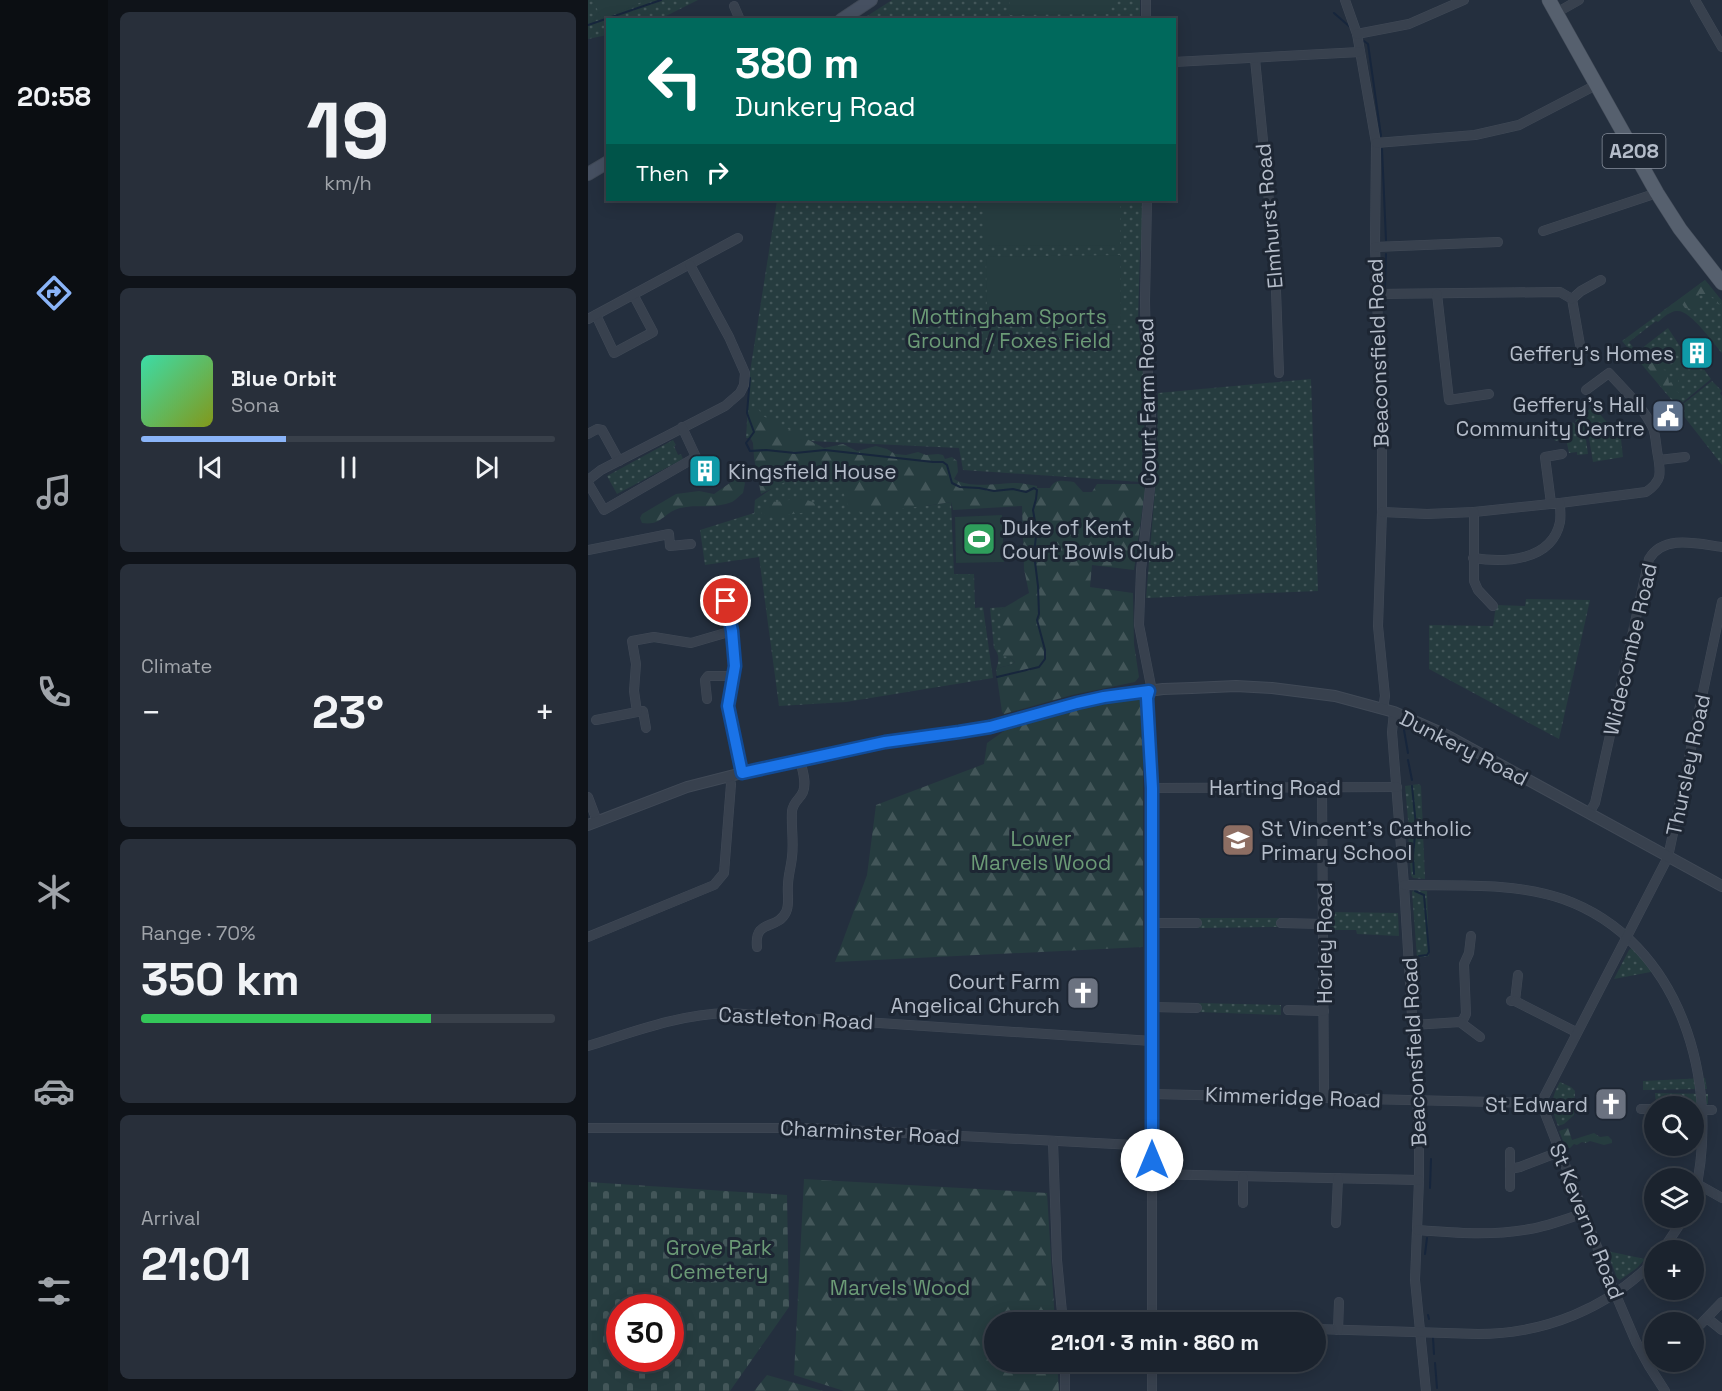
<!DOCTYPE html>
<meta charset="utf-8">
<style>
body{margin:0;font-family:"Space Grotesk",sans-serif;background:#282f3a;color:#f1f3f6;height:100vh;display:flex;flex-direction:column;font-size:22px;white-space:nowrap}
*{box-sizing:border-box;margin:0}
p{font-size:20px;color:#a0a4aa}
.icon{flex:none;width:33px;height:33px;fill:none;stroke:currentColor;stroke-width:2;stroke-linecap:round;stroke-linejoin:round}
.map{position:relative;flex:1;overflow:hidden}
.sheet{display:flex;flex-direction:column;gap:12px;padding:12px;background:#0f1319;width:480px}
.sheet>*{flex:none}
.banner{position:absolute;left:18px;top:18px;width:570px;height:183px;border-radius:0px;box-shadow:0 3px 15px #0003,0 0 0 2px #39404a;background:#00695c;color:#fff;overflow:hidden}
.controls{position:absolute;left:1056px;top:1096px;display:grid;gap:12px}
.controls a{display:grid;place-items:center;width:60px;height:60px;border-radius:50%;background:#1b232e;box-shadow:0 3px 15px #0003,0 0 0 2px #39404a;font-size:30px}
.speed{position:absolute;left:18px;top:1294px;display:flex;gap:12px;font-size:30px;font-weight:700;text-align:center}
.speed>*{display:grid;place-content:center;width:78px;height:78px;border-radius:50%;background:#1b232e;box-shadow:0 3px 15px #0003,0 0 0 2px #39404a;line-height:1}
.speed .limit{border:9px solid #d22;background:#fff;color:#111}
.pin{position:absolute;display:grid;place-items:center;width:51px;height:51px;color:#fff;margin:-26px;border:3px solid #fff;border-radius:50%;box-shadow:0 2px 6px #0007}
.me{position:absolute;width:66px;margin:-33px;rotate:0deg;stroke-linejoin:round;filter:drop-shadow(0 0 4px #0008)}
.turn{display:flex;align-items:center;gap:21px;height:126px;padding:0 30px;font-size:27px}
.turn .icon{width:78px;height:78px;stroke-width:2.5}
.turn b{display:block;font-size:42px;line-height:51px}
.then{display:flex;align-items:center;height:57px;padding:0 30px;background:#0003;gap:12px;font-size:22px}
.big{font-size:45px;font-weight:600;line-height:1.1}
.sheet .widget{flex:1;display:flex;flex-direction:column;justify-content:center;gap:9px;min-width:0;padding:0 21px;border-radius:9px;background:#282f3a}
.sheet .dial{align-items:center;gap:0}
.dial b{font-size:78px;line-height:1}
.song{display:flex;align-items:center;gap:18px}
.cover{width:72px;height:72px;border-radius:9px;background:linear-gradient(135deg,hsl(160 70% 55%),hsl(70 70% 35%))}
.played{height:6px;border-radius:3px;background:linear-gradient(90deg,#8ab4f8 35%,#39404a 35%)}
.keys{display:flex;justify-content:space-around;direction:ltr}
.heat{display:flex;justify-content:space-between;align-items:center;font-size:33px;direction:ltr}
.charge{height:9px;border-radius:4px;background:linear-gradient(90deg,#34c759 70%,#39404a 0)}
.trip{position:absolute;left:396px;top:1312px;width:342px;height:60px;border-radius:30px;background:#1b232e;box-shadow:0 3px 15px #0003,0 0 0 2px #39404a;font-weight:600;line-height:60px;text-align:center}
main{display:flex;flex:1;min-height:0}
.dock{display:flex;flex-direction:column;width:108px;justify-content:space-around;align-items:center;background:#0b0e12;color:#a0a4aa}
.dock .icon{width:42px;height:42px}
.dock .current{color:#8ab4f8}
.dock b{font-size:27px;color:#f1f3f6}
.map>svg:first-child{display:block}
</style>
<main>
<nav class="dock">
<b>20:58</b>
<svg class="icon current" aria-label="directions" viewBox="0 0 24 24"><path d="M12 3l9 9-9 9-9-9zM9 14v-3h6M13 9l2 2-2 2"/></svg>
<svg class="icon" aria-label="music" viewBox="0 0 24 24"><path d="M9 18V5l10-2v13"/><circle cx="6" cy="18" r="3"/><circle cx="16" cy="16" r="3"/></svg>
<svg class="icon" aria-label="phone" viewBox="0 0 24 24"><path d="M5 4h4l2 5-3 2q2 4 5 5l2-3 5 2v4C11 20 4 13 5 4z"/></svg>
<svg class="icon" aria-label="climate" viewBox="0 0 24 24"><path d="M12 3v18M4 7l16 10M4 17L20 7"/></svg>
<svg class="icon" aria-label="car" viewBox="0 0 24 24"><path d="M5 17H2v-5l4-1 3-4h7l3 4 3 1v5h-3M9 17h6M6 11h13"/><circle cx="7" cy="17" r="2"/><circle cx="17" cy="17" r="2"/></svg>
<svg class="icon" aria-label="filters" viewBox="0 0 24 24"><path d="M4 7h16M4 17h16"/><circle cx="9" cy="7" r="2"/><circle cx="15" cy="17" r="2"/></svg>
</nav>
<section class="sheet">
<div class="widget dial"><b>19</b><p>km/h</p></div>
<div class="widget">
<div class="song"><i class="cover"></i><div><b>Blue Orbit</b><p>Sona</p></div></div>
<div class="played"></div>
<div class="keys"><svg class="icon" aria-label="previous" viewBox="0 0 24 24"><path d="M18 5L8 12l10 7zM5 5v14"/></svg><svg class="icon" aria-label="pause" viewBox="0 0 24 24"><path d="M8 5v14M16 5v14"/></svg><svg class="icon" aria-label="next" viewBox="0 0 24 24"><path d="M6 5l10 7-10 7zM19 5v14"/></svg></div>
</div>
<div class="widget"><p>Climate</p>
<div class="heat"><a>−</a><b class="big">23°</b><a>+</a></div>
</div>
<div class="widget"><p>Range · 70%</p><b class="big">350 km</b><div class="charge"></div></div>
<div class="widget"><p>Arrival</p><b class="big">21:01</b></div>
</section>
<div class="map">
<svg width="1134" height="1391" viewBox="0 0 1134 1391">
<defs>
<pattern id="green-dots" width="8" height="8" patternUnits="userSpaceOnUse" patternTransform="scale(1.5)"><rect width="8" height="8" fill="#263c3f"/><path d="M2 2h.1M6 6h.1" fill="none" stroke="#435659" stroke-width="1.8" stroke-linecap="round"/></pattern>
<pattern id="forest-firs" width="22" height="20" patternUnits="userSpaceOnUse" patternTransform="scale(1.5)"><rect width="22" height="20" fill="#263c3f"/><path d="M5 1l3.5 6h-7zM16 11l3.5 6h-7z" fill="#435659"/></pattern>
<pattern id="cemetery-stones" width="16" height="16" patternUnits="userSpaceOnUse" patternTransform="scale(1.5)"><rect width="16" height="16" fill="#263c3f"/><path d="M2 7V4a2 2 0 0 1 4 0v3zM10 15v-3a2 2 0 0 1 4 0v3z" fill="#435659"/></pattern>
</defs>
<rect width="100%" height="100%" fill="#242f3e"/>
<g fill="url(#green-dots)">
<path d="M0 0H110L72 19 20 20 19 35 0 39Z"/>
<path d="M304 0H552V19L273 20Z"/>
<path d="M189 200H554V243L552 253 550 321 558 396 553 482 375 470 371 448 158 438 162 372Z"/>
<path d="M1117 280 1134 301V353C1125 343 1103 311 1090 311 1082 310 1075 318 1070 322L1068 321 1041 342 1049 352 1080 328 1097 354H1101L1113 369 1115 368 1123 379 1094 403 1092 401 1087 404 1034 341Z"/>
<path d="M723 379 730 591 558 598 568 478 570 393Z"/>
<path d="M1124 381 1134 391 1132 393 1134 396V465L1091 410 1096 406 1095 404Z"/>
<path d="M1005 406 1033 439 1035 457 1005 462 1001 438 987 421Z"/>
<path d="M985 422 998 440 1000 454 989 455V452L981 453 978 439 967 441 966 438H963V434L972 433Z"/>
<path d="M85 440 88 445 86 446 90 455 93 454 95 459 29 494 19 476Z"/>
<path d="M222 463 234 465 251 480 338 506 363 502 366 574H386L387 608 395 607 405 678 258 702 191 706 171 557 117 565 112 530 166 513 167 500Z"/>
<path d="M938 599 1002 600 971 739 841 669V625L905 626 908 605 937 606Z"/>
<path d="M417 607 412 610 422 657 427 662C422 667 415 665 408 670 411 661 412 655 406 648L402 608Z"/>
<path d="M831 784 833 786 835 830 821 831 817 786Z"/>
<path d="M835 832 837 879 825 878 823 875 820 833Z"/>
<path d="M826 890 839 891 841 956 829 958 824 892Z"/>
<path d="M741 912 810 913 811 936 769 934 768 930H742Z"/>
<path d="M610 918H692V927L610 928Z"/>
<path d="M1045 947 1068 971 1026 979 1041 950Z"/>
<path d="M610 1003 693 1005V1015L610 1012Z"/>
<path d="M1117 1078 1119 1089 1055 1090V1081Z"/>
<path d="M972 1082 983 1087 987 1091 986 1115 976 1124 970 1126C963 1107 962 1100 972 1082Z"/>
<path d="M1067 1093 1120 1094V1104H1068Z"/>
<path d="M1019 1251 1057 1259 1049 1268 1032 1280 1029 1278Z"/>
</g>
<g fill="url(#forest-firs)">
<path d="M1117 280 1134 301 1132 304 1126 303V298L1122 296V294H1111L1110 297 1113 300 1109 307 1112 310 1109 313 1102 315 1101 313 1103 309 1097 308 1094 304 1091 306V311H1086L1080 314 1075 311Z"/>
<path d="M1059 352 1065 362 1069 363 1070 367 1072 362 1075 363 1076 361 1079 363 1081 368 1079 370 1071 369 1080 377 1081 383 1084 382 1085 378H1090V385L1086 384 1085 386 1087 388V392L1089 391 1092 394V399H1090L1088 401 1083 398V394L1077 390 1078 387 1075 386 1072 381C1063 375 1060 363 1049 358L1050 353 1055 355Z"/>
<path d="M164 408 171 410 175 416 236 448 255 444 269 451 288 446 299 449 307 454 318 455 330 452 338 455 350 454 355 455 357 459 364 457 369 461 370 472 366 479C382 489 410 483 429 483 435 483 442 485 449 486V488H462C467 478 476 481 486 482L495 492H504L509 484H555L557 490 546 570 504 565 502 587 545 593 546 644 551 677 547 682 484 695 416 714 414 712 408 670C415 665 422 667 427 662L422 657 414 656 412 610 441 593 436 569 434 506 365 510 363 502 338 506 263 513C254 489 251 469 222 463L201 480 173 494 166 458 165 443 161 435 159 423Z"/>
<path d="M152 476 157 483 155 493C152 495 148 500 144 502 128 509 108 504 92 508 75 513 74 526 54 523L52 518 54 514 88 494 111 491 126 494Z"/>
<path d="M214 498 227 503 229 511 181 517 173 513 174 506 180 500 188 502Z"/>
<path d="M549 696 555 699V947L247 962 279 875 288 805 396 764 399 743 416 731 422 723 481 707Z"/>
<path d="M980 1128 984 1140 1006 1133 1012 1137 1020 1136 1024 1140V1143L1016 1145 1002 1141 998 1143 994 1142 989 1145 986 1144 982 1148H978L971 1131Z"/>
<path d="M216 1179 459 1193 467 1323H406V1362H469L471 1391H256L206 1375Z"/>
<path d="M179 1375 235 1391H166Z"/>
</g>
<path fill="url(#cemetery-stones)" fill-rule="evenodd" d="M0 1182 199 1195 201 1307 142 1391H0ZM32 1308H82V1359H32Z"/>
<g fill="#263c3f">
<path d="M5 0H58L14 20Z"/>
<path d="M422 0H522V14L422 15Z"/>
<path d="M396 200H532V246L396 245Z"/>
<path d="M532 255 533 324 399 325 398 257Z"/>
<path d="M414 515 416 562 368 563 367 517Z"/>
</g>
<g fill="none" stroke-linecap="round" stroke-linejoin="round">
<g stroke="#17263c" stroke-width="2">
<path d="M746 13 762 27"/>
<path d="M0 25 73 0"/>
<path d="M776 41 780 44 793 136"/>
<path d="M794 149 798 240"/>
<path d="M797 287 798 254"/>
<path d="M162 378 159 413 166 432 158 443 162 451 178 450 207 453 237 450 345 462H355L359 465 364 483 372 487 391 488 406 491 425 489 438 492 446 488 449 490 448 499 445 510 447 522 445 528 448 536 446 554 450 586 451 614 449 620 457 650V659L451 667 409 677"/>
<path d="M816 730 820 753"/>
<path d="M820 760 824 780"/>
<path d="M824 786 828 826"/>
<path d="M826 874 825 856 827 835"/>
<path d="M827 891 836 895 841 952 839 955 831 956"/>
<path d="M842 1188 843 1159"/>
<path d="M837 1254 839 1238"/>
<path d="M840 1315 841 1319"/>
<path d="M845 1338 846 1354"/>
<path d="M847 1363 849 1388"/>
</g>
<g stroke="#414a57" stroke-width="10">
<g id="minor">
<path d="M558 0V20"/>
<path d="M757 0 769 34 788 143 787 247 794 425V512L790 626 797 696 795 709"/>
<path d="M1107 0 1134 47"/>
<path d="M146 6 152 20"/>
<path d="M968 13 991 0"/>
<path d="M769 34 821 24 876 0"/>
<path d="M667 59 687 263 691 373"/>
<path d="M586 62 772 52"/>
<path d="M788 143 887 135 931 125 1008 85"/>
<path d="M559 200 557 301 558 348 563 414V479L553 570 551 625 563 686 559 698 564 788V1323"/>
<path d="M955 231 1069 193"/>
<path d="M787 247 910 242"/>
<path d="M788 294 972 292 984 299 992 345"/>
<path d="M849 294 861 400 901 394"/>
<path d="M984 299 993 291 1013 280"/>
<path d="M8 315 26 353 65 332 46 296"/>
<path d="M0 319 150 238"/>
<path d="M0 434 9 429 14 430 31 461"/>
<path d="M1071 460 1097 457"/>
<path d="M0 480 13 470 137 406 152 393 156 385 157 373 141 337 102 265"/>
<path d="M0 483 16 510 108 457 94 427"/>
<path d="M963 503 957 457 974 454"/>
<path d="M972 503 1058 492C1074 481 1073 474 1070 456 1068 447 1068 436 1065 428 1056 408 1036 390 1021 373L998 390"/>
<path d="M794 512 839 514 886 512 972 503C972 509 973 516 972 522 964 561 917 563 885 558"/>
<path d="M886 512V581L890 590 905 606"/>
<path d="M0 550 81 534 82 546 103 544"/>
<path d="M135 586 138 601"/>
<path d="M121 604 138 601 144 631 147 666 140 706 154 773"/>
<path d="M119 699 117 680 120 676H140L145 678"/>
<path d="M49 712 55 711 58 728"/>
<path d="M806 712 804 732 816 885 831 1130V1180L827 1280 838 1391"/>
<path d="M8 720 49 712 46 691 48 664 44 641 66 637 103 643 144 631"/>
<path d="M734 787 736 1098"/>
<path d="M564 788 809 787"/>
<path d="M0 797 9 821"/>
<path d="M1001 813 1007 803 1061 559C1076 534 1110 544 1134 547"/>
<path d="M816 885C869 886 925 882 975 899 1093 941 1134 1083 1106 1198"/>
<path d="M564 923H609"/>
<path d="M693 923 735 924"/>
<path d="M0 937 126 885 136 873 143 784 141 777"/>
<path d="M169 947C166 918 189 931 198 912 202 904 199 894 200 885 200 876 203 867 204 857 206 842 203 827 204 811 205 802 212 799 215 792 219 782 214 769 212 760"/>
<path d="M923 1001H927L930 975"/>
<path d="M927 1001 988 1032"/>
<path d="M564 1007 609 1008"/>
<path d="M700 1010 736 1011"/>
<path d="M872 1022 875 1020 878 1014 876 964 881 953 883 936"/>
<path d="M825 1025 872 1022 892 1037"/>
<path d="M0 1046C45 1032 92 1014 140 1013L564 1041"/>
<path d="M564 1094 953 1103"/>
<path d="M1053 1109H1066"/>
<path d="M1106 1110H1124"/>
<path d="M0 1128H221L564 1146"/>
<path d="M465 1141 469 1260 475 1323"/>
<path d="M922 1169 932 1167 971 1152"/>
<path d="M564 1174 831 1180"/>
<path d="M1111 1185 1134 1198"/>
<path d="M922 1187V1152"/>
<path d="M655 1203V1177"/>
<path d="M748 1223 750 1178"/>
<path d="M829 1230C867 1233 904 1236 942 1229 960 1226 978 1219 996 1213"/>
<path d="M1074 1251 1096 1218"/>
<path d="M1119 1318 1134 1330"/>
<path d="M728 1329 890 1334C957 1334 1020 1308 1066 1261"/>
<path d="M750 1330 751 1302"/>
<path d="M1106 1331 1134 1302"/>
<path d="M564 1362V1391"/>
<path d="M477 1391V1362"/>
<path d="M1077 1391 1061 1366 1048 1342 1027 1293 953 1103 1080 857 1134 602"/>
</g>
</g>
<g stroke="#414a57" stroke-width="12">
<path id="tertiary" d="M0 825 99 787 154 773 297 742 371 732 402 727 516 697 575 689 604 688 648 686 684 688 747 696 806 712 858 735 1134 886"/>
</g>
<g stroke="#414a57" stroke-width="14">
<g id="secondary">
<path d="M253 20 283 0"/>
<path d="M0 174 20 162"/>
</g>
</g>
<g stroke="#414a57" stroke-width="15">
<path id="primary" d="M961 0 1069 193 1092 229 1134 283"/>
</g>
<use href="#minor" stroke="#38414e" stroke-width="9"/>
<use href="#tertiary" stroke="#38414e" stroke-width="10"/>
<use href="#secondary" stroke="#465061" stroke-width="12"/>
<use href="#primary" stroke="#56606e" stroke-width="14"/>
</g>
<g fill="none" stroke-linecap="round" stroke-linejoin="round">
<g stroke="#114b97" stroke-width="15">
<path id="route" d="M138 601 144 631 147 666 140 706 154 773 297 742 371 732 402 727 489 703 516 697 561 691 559 698 564 788V1160"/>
</g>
<use href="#route" stroke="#1a73e8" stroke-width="10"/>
</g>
<defs>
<g id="building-square" transform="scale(1.725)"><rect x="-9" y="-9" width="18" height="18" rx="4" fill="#0f9aa8" stroke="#1d2633"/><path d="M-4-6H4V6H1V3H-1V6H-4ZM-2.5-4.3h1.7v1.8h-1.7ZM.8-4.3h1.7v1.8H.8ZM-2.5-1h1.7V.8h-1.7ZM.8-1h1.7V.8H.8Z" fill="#fff"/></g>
<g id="civic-square" transform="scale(1.725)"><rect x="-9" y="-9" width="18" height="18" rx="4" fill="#5c6f8a" stroke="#1d2633"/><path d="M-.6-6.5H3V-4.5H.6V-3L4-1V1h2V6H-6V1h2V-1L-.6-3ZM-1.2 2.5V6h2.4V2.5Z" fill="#fff"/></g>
<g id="stadium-square" transform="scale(1.725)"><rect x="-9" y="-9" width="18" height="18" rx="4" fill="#2e9e5b" stroke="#1d2633"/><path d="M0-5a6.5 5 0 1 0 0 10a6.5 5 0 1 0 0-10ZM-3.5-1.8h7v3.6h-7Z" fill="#fff"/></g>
<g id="school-square" transform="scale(1.725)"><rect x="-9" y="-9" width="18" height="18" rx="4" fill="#8d6e63" stroke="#1d2633"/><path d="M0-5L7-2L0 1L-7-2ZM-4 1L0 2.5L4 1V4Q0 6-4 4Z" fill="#fff"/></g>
<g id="church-square" transform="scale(1.725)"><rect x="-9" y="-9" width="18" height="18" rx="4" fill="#6b7280" stroke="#1d2633"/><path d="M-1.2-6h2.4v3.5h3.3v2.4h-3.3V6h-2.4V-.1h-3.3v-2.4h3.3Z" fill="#fff"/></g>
</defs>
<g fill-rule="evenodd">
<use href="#building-square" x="1109" y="353"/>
<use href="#civic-square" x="1080" y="416"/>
<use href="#building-square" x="117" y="471"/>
<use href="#stadium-square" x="391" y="539"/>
<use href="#school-square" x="650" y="840"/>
<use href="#church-square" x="495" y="993"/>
<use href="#church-square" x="1023" y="1104"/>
</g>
<g text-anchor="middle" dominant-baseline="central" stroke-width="6" stroke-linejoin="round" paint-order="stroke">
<rect fill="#1d2633" stroke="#878f9c" stroke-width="1.5" x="1014.5" y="134" width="63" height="34" rx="4.5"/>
<g font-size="20" font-weight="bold" fill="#b4bcc9">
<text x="1046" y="151">A208</text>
</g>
<g font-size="21" fill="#b4bcc9" stroke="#1d2633">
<text transform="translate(681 216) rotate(-95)">Elmhurst Road</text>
<text transform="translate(790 353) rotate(-92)">Beaconsfield Road</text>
<text transform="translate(559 402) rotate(-91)">Court Farm Road</text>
<text transform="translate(1042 649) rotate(-77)">Widecombe Road</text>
<text transform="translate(876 748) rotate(27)">Dunkery Road</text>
<text transform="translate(1100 765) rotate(-78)">Thursley Road</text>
<text x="687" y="787">Harting Road</text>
<text transform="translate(736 943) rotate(-90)">Horley Road</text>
<text transform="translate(208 1018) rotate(3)">Castleton Road</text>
<text transform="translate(826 1052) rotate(-93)">Beaconsfield Road</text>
<text transform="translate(705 1097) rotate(2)">Kimmeridge Road</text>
<text transform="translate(282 1132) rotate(3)">Charminster Road</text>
<text transform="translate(999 1221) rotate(68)">St Keverne Road</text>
</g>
<g font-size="21" fill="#6b9a76" stroke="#1d2633">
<text x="421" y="316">Mottingham Sports<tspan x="421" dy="24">Ground / Foxes Field</tspan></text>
<text x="453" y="838">Lower<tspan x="453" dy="24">Marvels Wood</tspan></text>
<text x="131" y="1247">Grove Park<tspan x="131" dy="24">Cemetery</tspan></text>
<text x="312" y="1287">Marvels Wood</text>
</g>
<g font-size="21" fill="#b4bcc9" stroke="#1d2633" text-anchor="end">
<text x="1086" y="353">Geffery's Homes</text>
<text x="1057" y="404">Geffery's Hall<tspan x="1057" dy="24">Community Centre</tspan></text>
<text x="140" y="471" text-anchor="start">Kingsfield House</text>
<text x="414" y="527" text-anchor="start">Duke of Kent<tspan x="414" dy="24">Court Bowls Club</tspan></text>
<text x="673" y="828" text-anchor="start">St Vincent's Catholic<tspan x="673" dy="24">Primary School</tspan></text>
<text x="472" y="981">Court Farm<tspan x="472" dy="24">Angelical Church</tspan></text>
<text x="1000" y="1104">St Edward</text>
</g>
</g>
</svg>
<div class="controls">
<a><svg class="icon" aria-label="search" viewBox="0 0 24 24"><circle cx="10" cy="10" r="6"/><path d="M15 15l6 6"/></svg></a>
<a><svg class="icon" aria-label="layers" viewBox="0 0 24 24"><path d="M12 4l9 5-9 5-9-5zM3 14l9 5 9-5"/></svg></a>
<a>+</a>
<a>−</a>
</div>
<div class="speed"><div class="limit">30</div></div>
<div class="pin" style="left:138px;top:601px;background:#d93025"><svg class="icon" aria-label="arrive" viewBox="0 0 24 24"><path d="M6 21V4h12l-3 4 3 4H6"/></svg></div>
<svg class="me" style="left:564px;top:1160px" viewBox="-20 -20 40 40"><circle r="19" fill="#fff"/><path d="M0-13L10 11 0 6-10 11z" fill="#1a73e8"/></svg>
<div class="trip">21:01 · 3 min · 860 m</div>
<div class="banner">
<div class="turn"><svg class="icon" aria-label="left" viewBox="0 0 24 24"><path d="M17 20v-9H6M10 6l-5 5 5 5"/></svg><div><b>380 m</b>Dunkery Road</div></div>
<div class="then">Then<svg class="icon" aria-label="right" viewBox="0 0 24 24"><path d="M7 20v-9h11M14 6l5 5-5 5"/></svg></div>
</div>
</div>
</main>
